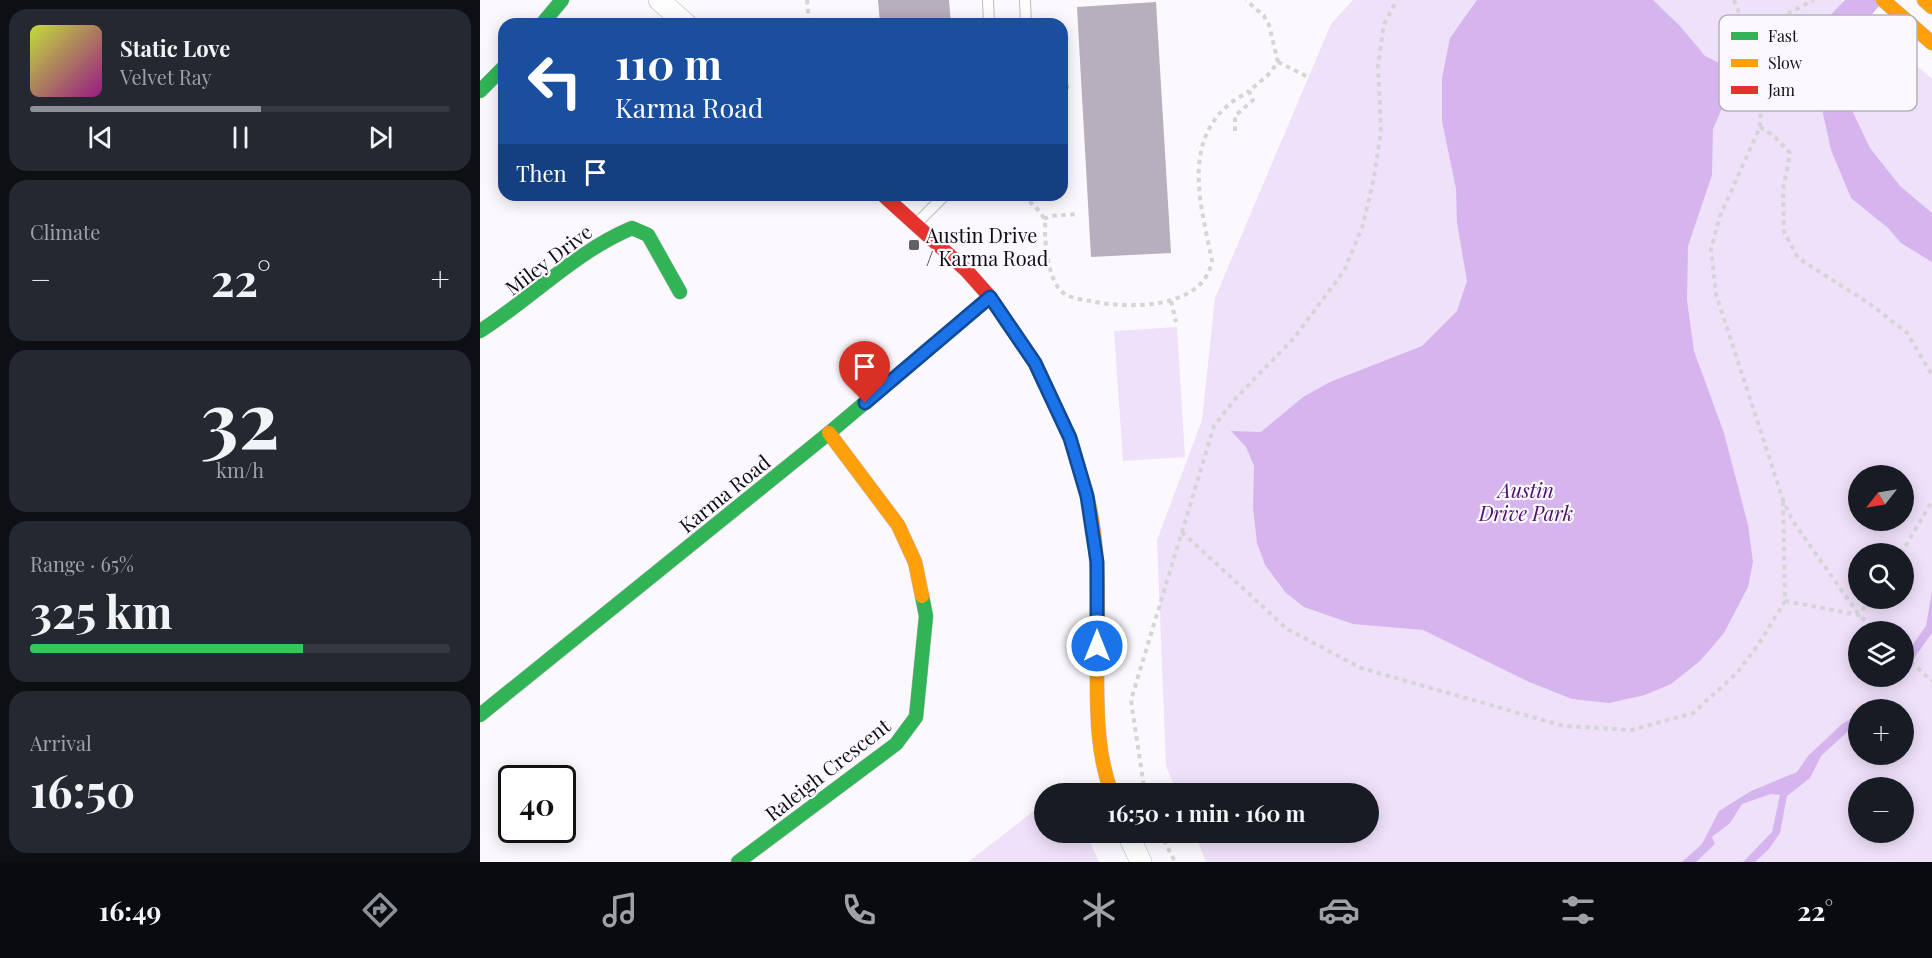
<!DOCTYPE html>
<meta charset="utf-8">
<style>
body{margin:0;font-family:"Playfair Display",serif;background:#242831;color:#f1f3f6;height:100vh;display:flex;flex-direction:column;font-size:22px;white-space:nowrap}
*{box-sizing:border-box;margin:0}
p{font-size:20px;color:#9ea1a6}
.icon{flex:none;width:33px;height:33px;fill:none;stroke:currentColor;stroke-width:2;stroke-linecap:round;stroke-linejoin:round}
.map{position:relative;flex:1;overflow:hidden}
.drawer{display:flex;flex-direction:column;gap:9px;padding:9px;background:#0d0f14;width:480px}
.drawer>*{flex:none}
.guide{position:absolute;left:18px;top:18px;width:570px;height:183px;border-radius:18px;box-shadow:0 3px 15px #0003;background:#1a4fa0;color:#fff;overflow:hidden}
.needle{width:39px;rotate:239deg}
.fabs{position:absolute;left:1368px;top:465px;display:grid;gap:12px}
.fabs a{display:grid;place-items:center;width:66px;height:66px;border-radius:50%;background:#171b24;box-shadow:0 3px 15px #0003;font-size:30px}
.speed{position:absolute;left:18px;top:765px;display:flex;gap:12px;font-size:30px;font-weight:700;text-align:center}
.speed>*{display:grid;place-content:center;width:78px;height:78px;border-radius:50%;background:#171b24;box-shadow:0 3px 15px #0003;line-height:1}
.speed .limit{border:3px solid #111;border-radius:9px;background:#fff;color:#111}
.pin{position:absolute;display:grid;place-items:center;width:51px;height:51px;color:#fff;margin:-62px -26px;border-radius:50% 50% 50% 0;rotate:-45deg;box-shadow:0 0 6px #0007}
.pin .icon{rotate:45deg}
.me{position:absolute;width:66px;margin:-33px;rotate:0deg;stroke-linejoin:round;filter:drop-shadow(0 0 4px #0008)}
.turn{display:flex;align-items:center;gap:21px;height:126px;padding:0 18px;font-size:27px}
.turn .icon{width:78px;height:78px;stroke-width:2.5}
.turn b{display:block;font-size:42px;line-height:51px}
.then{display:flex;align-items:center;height:57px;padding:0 18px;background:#0003;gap:12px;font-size:22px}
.big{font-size:45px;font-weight:700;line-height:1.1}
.drawer .widget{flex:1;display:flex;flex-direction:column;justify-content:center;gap:9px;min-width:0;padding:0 21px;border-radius:18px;background:#242831}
.drawer .dial{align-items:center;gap:0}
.dial b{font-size:78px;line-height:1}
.song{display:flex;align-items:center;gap:18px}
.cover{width:72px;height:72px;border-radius:9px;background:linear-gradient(135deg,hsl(70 70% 55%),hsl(310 70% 35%))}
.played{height:6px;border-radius:3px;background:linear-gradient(90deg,#8c9099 55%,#363941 55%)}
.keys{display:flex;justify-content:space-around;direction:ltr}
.heat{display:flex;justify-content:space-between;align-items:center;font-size:33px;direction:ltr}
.charge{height:9px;border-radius:4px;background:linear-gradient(90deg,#34c759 65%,#363941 0)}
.trip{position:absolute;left:554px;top:783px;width:345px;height:60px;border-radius:30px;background:#171b24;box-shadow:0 3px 15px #0003;font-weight:700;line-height:60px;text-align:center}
.tabs{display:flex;height:96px;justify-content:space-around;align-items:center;background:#090b0e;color:#9ea1a6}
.tabs .icon{width:42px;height:42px}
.tabs .selected{color:#8c9099}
.tabs b{font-size:27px;color:#f1f3f6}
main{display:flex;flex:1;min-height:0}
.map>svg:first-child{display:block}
</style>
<main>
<section class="drawer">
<div class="widget">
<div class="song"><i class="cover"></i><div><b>Static Love</b><p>Velvet Ray</p></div></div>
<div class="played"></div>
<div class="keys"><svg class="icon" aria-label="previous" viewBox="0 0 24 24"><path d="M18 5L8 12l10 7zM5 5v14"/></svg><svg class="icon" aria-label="pause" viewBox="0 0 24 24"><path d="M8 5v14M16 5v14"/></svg><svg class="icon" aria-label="next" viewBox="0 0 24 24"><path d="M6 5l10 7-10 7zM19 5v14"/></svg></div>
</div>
<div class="widget"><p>Climate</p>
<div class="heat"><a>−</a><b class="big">22°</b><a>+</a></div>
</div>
<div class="widget dial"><b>32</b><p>km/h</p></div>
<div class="widget"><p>Range · 65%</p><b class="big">325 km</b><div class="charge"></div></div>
<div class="widget"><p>Arrival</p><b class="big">16:50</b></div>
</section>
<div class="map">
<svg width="1452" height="862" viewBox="0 0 1452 862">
<rect width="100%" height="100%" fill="#fbf9fd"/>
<g fill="#efe1fa" fill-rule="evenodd">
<path d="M873 0H1361L1452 79V862H726L714 833 888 832V794L697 793 686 766 677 540 722 420 735 298 851 24ZM1378 476H1424V520H1378ZM1378 554H1424V598H1378ZM1378 632H1424V676H1378ZM1378 710H1424V754H1378ZM1378 788H1424V832H1378Z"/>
<path d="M697 327 705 457 643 461 634 331Z"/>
<path d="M564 803V832L606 833 619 862H488Z"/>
</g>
<g fill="#d6b5ef">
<path d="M997 0H1173L1201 27 1225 56 1262 74 1276 71 1295 63 1323 62 1325 41 1365 0H1404L1368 43 1366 71 1373 99 1369 104 1390 148 1420 186 1452 213V262L1421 243 1408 228 1371 198 1351 150 1342 109 1327 77 1318 74 1295 84 1265 85 1242 108 1233 129 1232 175 1208 246 1207 300 1214 351 1244 433 1268 525 1273 562 1268 587 1244 633 1220 661 1191 684 1165 695 1129 703 1092 699 1049 682 943 630 873 624 824 607 806 593 785 565 777 543 773 508 774 466 766 447 751 431 781 432 823 397 850 382 942 346 977 311 987 281 977 223 976 189 962 121V78L970 38Z"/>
<path d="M1452 591V633L1424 672V657L1446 626Z"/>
<path d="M1378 715V722L1341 756 1330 778 1307 796 1300 833 1289 849 1275 862H1263L1292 832 1300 795 1291 794 1262 804 1250 823 1232 837 1235 844 1216 862H1202L1222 844 1239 811 1271 791 1317 772 1328 756 1362 724Z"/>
</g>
<g fill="#b7aebe">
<path d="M398 0H469L471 24H400Z"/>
<path d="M676 2 691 253 611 257 597 7Z"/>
</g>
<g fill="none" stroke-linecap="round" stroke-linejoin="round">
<g stroke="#c1bcc4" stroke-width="12">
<g id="lane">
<path d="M508 0 509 24"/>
<path d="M545 0 546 24"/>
<path d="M582 87H583"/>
<path d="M436 224 465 195"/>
</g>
</g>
<g stroke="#c1bcc4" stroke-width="22">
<g id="street">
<path d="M179 0 206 24"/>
<path d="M647 832 661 862"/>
</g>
</g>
<g stroke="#c1bcc4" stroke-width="15">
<g id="fast">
<path d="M62 24 82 0"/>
<path d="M0 91 24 67"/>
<path d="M0 331C52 298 95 252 152 228L168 235 200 292"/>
<path d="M0 715 349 433 510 297"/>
<path d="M258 862 416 744 436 717 446 616 442 596"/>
</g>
</g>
<g stroke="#c1bcc4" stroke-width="15">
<g id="slow">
<path d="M1403 0 1452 43"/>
<path d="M1444 0 1452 7"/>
<path d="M349 433 418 525 435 562 442 596"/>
<path d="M606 492C622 551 617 619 617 680 617 718 618 758 632 794"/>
</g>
</g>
<g stroke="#c1bcc4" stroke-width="15">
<path id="jam" d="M403 195 487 271 510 297 555 363 590 438 606 492"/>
</g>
<g stroke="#d6d4d7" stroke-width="4" stroke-dasharray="4.5 4.5" stroke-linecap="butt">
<path d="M327 0 329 24"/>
<path d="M1254 0 1265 28 1281 108 1280 127 1240 216 1231 249 1236 294 1303 500 1312 520 1379 615 1397 632"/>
<path d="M1265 28 1298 18 1334 0"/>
<path d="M798 62 828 77"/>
<path d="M1280 127 1294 136 1310 153 1303 189 1304 232 1318 258 1390 304 1427 333 1452 375"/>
<path d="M755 131V116L773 100 769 91 788 75 798 62 789 25 784 16 766 0"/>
<path d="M543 195C549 201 561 211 564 219 566 224 565 232 565 237 567 255 569 276 580 290 587 298 600 299 610 301 648 309 723 310 732 261 722 209 702 148 746 107 753 100 762 96 769 91"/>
<path d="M564 219 570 216 598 214"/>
<path d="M691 301 696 322"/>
<path d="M702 532 807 629 881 668 1084 726 1152 730 1213 713 1257 673 1280 642 1305 601 1303 500"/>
<path d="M1421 554 1452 501"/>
<path d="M1305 601 1379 615 1391 598"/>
<path d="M1424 656 1452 681"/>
<path d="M665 794 651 700 734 426 755 399 814 338 864 271 883 225 894 178 901 131 898 65 904 24 917 0"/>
<path d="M680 832 695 862"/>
</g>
<use href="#lane" stroke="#fefeff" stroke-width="10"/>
<use href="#street" stroke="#fefeff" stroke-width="21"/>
<use href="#fast" stroke="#30b455" stroke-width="14"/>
<use href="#slow" stroke="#ff9f0a" stroke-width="14"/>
<use href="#jam" stroke="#e5322d" stroke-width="14"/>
</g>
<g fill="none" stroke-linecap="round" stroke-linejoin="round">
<g stroke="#114b97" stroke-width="15">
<path id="route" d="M385 403 510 297 555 363 590 438 607 496 617 562V646"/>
</g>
<use href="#route" stroke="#1a73e8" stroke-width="10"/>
</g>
<rect fill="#645f67" stroke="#fbf8fe" stroke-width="2" x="428" y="239" width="12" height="12" rx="3"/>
<g text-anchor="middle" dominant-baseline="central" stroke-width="4.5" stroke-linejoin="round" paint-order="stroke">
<g font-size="20" fill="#120c16" stroke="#fbf8fe" text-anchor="start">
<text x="446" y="234">Austin Drive<tspan x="446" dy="23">/ Karma Road</tspan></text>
</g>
<g font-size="20" fill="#120c16" stroke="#fbf8fe">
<text transform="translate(68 259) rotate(-37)">Miley Drive</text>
<text transform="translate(244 493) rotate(-39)">Karma Road</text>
<text transform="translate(347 769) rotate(-38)">Raleigh Crescent</text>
</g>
<g font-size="20" font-style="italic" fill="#4e0e6f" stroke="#fbf8fe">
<text x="1046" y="489">Austin<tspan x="1046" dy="23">Drive Park</tspan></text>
</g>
</g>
<rect x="1239" y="15" width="198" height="96" rx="9" fill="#fbf8fe" stroke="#b5b1b8" stroke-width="1.5"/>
<rect x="1251" y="32" width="27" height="8" fill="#30b455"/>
<rect x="1251" y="59" width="27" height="8" fill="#ff9f0a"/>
<rect x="1251" y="86" width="27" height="8" fill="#e5322d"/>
<g font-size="16" fill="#120c16">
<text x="1288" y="42">Fast</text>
<text x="1288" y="69">Slow</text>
<text x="1288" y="96">Jam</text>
</g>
</svg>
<div class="fabs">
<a><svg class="needle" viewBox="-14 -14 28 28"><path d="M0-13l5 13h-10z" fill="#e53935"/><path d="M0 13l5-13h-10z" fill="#9ea1a6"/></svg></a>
<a><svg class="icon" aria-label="search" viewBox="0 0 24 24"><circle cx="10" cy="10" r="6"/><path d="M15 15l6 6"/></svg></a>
<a><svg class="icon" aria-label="layers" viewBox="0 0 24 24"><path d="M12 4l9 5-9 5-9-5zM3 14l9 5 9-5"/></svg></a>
<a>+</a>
<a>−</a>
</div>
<div class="speed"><div class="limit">40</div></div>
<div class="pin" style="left:385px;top:403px;background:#d93025"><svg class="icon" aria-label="arrive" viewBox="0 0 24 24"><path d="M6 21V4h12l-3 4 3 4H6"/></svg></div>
<svg class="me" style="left:617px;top:646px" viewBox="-20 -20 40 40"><circle r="17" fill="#1a73e8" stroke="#fff" stroke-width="3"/><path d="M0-11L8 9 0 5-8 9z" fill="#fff"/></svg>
<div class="trip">16:50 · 1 min · 160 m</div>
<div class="guide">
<div class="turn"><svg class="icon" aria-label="left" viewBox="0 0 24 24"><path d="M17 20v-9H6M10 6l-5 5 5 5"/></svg><div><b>110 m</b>Karma Road</div></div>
<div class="then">Then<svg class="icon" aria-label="arrive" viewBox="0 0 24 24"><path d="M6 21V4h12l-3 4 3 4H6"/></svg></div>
</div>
</div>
</main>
<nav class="tabs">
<b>16:49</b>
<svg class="icon selected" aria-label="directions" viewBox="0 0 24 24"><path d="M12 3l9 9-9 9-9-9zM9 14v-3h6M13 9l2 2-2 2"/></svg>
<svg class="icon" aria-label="music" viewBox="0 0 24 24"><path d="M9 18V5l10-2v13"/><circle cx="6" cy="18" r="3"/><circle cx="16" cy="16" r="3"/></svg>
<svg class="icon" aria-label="phone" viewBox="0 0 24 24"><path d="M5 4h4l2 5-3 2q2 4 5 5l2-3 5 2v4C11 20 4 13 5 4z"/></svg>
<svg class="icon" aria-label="climate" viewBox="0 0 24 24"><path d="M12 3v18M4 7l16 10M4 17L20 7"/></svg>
<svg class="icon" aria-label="car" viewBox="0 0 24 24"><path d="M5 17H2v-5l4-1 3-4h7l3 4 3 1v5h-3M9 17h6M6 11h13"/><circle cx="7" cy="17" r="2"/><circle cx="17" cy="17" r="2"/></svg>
<svg class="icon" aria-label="filters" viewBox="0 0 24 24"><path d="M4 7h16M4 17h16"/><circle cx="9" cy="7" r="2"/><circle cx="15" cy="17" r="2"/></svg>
<b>22°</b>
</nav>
